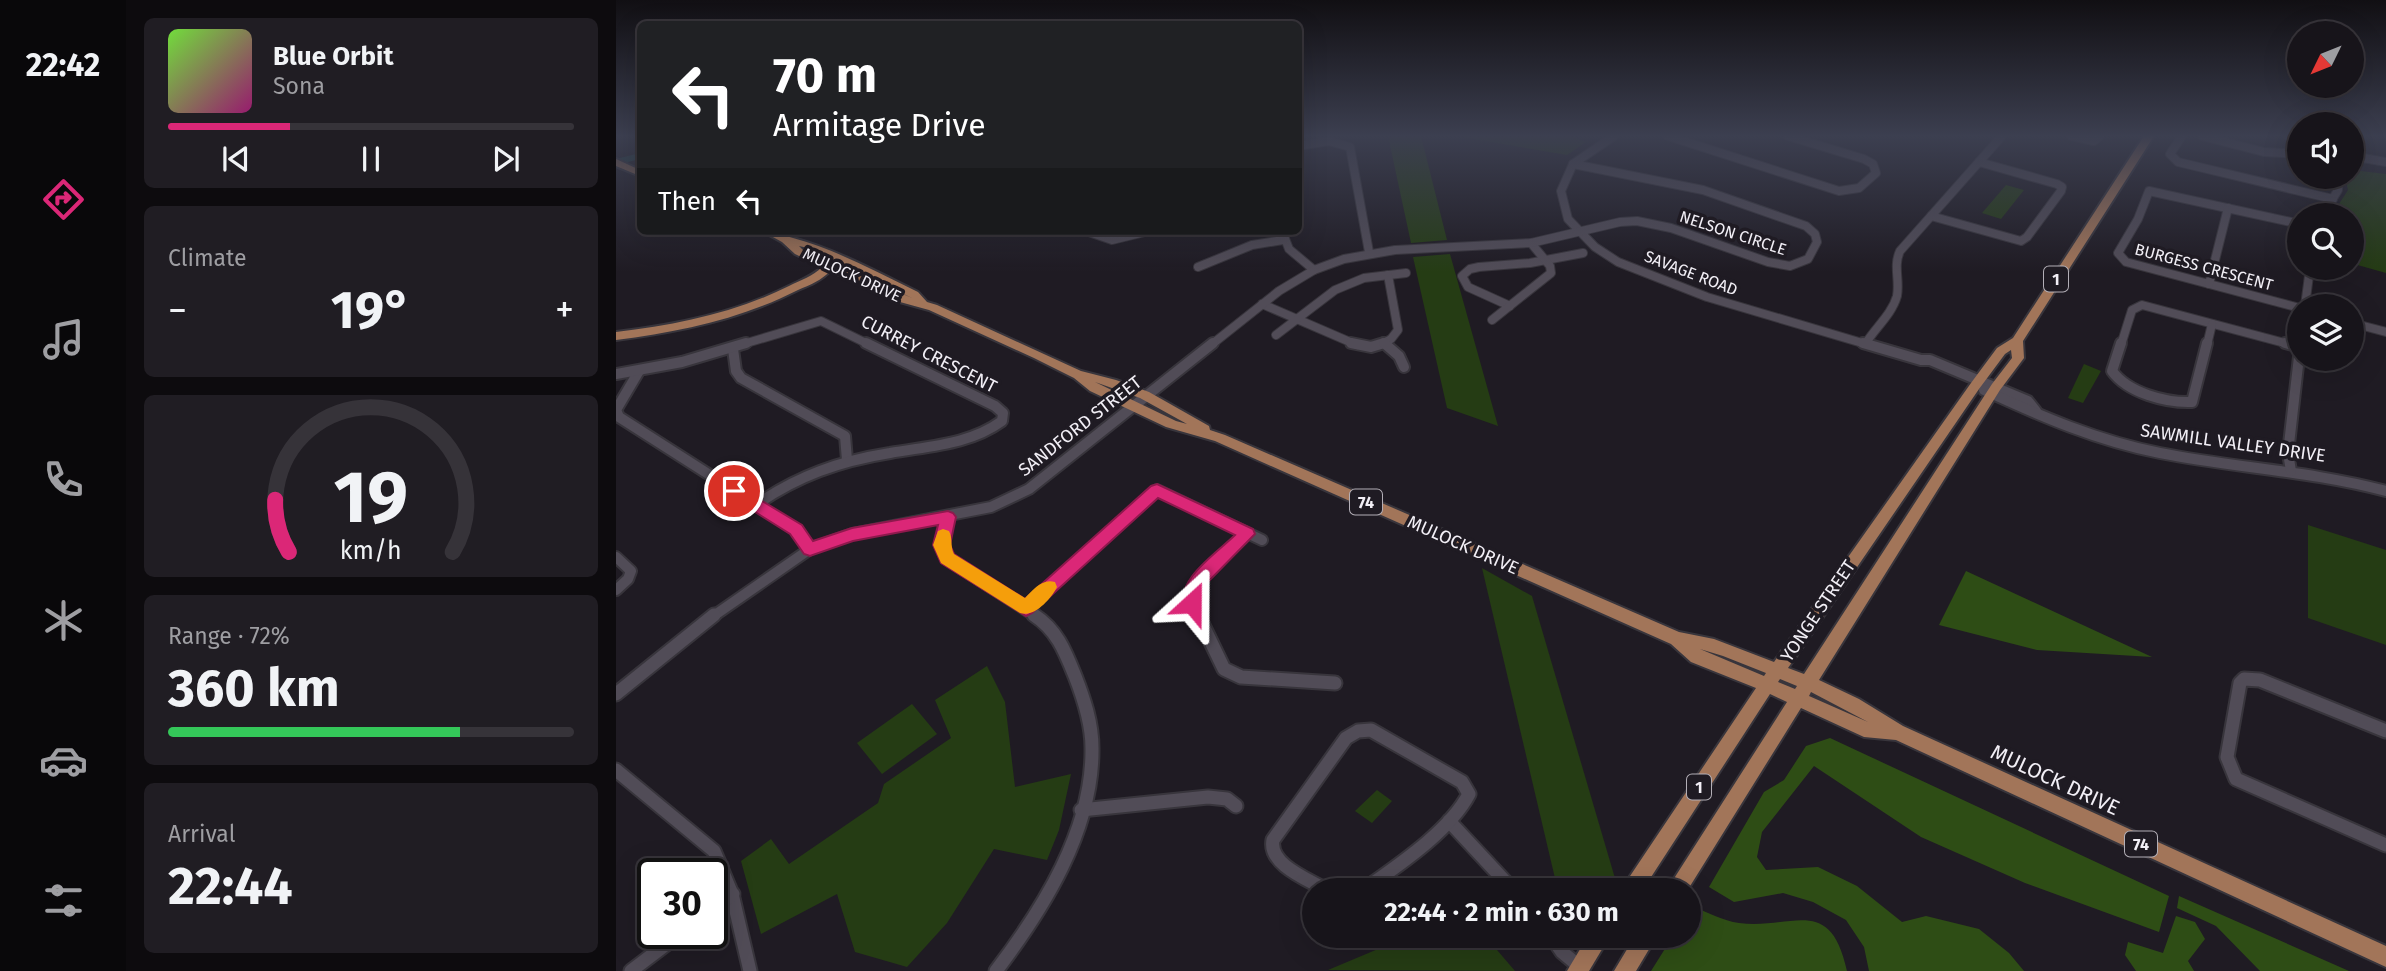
<!DOCTYPE html>
<meta charset="utf-8">
<style>
body{margin:0;font-family:"Fira Sans",sans-serif;background:#201d23;color:#f1f3f6;height:100vh;display:flex;flex-direction:column;font-size:26px;white-space:nowrap}
*{box-sizing:border-box;margin:0}
p{font-size:23px;color:#9e9ea2}
.icon{flex:none;width:38px;height:38px;fill:none;stroke:currentColor;stroke-width:2;stroke-linecap:round;stroke-linejoin:round}
.map{position:relative;flex:1;overflow:hidden}
.side{display:flex;flex-direction:column;gap:18px;padding:18px;background:#0d0b0e;width:490px}
.side>*{flex:none}
.guide{position:absolute;left:21px;top:21px;width:665px;height:214px;border-radius:10px;box-shadow:0 7px 28px #0002,0 0 0 2px #363339;background:#202124;color:#fff;overflow:hidden}
.needle{width:46px;rotate:227deg}
.buttons{position:absolute;left:1671px;top:21px;display:grid;gap:14px}
.buttons a{display:grid;place-items:center;width:77px;height:77px;border-radius:50%;background:#17141a;box-shadow:0 7px 28px #0002,0 0 0 2px #363339;font-size:35px}
.speed{position:absolute;left:21px;top:858px;display:flex;gap:14px;font-size:35px;font-weight:700;text-align:center}
.speed>*{display:grid;place-content:center;width:91px;height:91px;border-radius:50%;background:#17141a;box-shadow:0 7px 28px #0002,0 0 0 2px #363339;line-height:1}
.speed .limit{border:4px solid #111;border-radius:10px;background:#fff;color:#111}
.pin{position:absolute;display:grid;place-items:center;width:60px;height:60px;color:#fff;margin:-30px;border:4px solid #fff;border-radius:50%;box-shadow:0 2px 7px #0007}
.me{position:absolute;width:77px;margin:-38px;rotate:24deg;stroke-linejoin:round;filter:drop-shadow(0 0 5px #0008)}
.turn{display:flex;align-items:center;gap:24px;height:147px;padding:0 21px;font-size:32px}
.turn .icon{width:91px;height:91px;stroke-width:2.5}
.turn b{display:block;font-size:49px;line-height:60px}
.then{display:flex;align-items:center;height:66px;padding:0 21px;background:#0003;gap:14px;font-size:26px}
.big{font-size:52px;font-weight:700;line-height:1.1}
.side .card{flex:1;display:flex;flex-direction:column;justify-content:center;gap:10px;min-width:0;padding:0 24px;border-radius:10px;background:#201d23}
.side .dial{align-items:center;gap:0}
.dial svg{height:182px;overflow:visible;fill:none;stroke:#363339;stroke-width:7;stroke-linecap:round;text-anchor:middle}
.dial text{fill:#f1f3f6;stroke:none}
.song{display:flex;align-items:center;gap:21px}
.cover{width:84px;height:84px;border-radius:10px;background:linear-gradient(135deg,hsl(100 70% 55%),hsl(320 70% 35%))}
.played{height:7px;border-radius:4px;background:linear-gradient(90deg,#db2777 30%,#363339 30%)}
.keys{display:flex;justify-content:space-around;direction:ltr}
.heat{display:flex;justify-content:space-between;align-items:center;font-size:38px;direction:ltr}
.charge{height:10px;border-radius:5px;background:linear-gradient(90deg,#34c759 72%,#363339 0)}
.trip{position:absolute;left:686px;top:878px;width:399px;height:70px;border-radius:35px;background:#17141a;box-shadow:0 7px 28px #0002,0 0 0 2px #363339;font-weight:700;line-height:70px;text-align:center}
main{display:flex;flex:1;min-height:0}
.tab-bar{display:flex;flex-direction:column;width:126px;justify-content:space-around;align-items:center;background:#09080a;color:#9e9ea2}
.tab-bar .icon{width:49px;height:49px}
.tab-bar .active{color:#db2777}
.tab-bar b{font-size:32px;color:#f1f3f6}
.map>svg:first-child{display:block}
</style>
<main>
<nav class="tab-bar">
<b>22:42</b>
<svg class="icon active" aria-label="directions" viewBox="0 0 24 24"><path d="M12 3l9 9-9 9-9-9zM9 14v-3h6M13 9l2 2-2 2"/></svg>
<svg class="icon" aria-label="music" viewBox="0 0 24 24"><path d="M9 18V5l10-2v13"/><circle cx="6" cy="18" r="3"/><circle cx="16" cy="16" r="3"/></svg>
<svg class="icon" aria-label="phone" viewBox="0 0 24 24"><path d="M5 4h4l2 5-3 2q2 4 5 5l2-3 5 2v4C11 20 4 13 5 4z"/></svg>
<svg class="icon" aria-label="climate" viewBox="0 0 24 24"><path d="M12 3v18M4 7l16 10M4 17L20 7"/></svg>
<svg class="icon" aria-label="car" viewBox="0 0 24 24"><path d="M5 17H2v-5l4-1 3-4h7l3 4 3 1v5h-3M9 17h6M6 11h13"/><circle cx="7" cy="17" r="2"/><circle cx="17" cy="17" r="2"/></svg>
<svg class="icon" aria-label="filters" viewBox="0 0 24 24"><path d="M4 7h16M4 17h16"/><circle cx="9" cy="7" r="2"/><circle cx="15" cy="17" r="2"/></svg>
</nav>
<section class="side">
<div class="card">
<div class="song"><i class="cover"></i><div><b>Blue Orbit</b><p>Sona</p></div></div>
<div class="played"></div>
<div class="keys"><svg class="icon" aria-label="previous" viewBox="0 0 24 24"><path d="M18 5L8 12l10 7zM5 5v14"/></svg><svg class="icon" aria-label="pause" viewBox="0 0 24 24"><path d="M8 5v14M16 5v14"/></svg><svg class="icon" aria-label="next" viewBox="0 0 24 24"><path d="M6 5l10 7-10 7zM19 5v14"/></svg></div>
</div>
<div class="card"><p>Climate</p>
<div class="heat"><a>−</a><b class="big">19°</b><a>+</a></div>
</div>
<div class="card dial"><svg viewBox="0 0 100 80">
<path d="M14 69A42 42 0 1 1 86 69"/>
<path d="M14 69A42 42 0 0 1 8 46" stroke="#db2777"/>
<text x="50" y="56" font-size="32" font-weight="700">19</text>
<text x="50" y="72" font-size="11">km/h</text>
</svg></div>
<div class="card"><p>Range · 72%</p><b class="big">360 km</b><div class="charge"></div></div>
<div class="card"><p>Arrival</p><b class="big">22:44</b></div>
</section>
<div class="map">
<svg width="1770" height="971" viewBox="0 0 1770 971">
<rect width="100%" height="100%" fill="#1f1b23"/>
<g fill="#253c14">
<path d="M772 136H805L831 240 795 243Z"/>
<path d="M840 136H956L970 142 951 155Z"/>
<path d="M1736 170 1770 174V273L1738 264 1736 215H1716L1732 190 1729 177H1736Z"/>
<path d="M1390 185 1408 190 1385 219 1366 213Z"/>
<path d="M834 254 882 426 831 408 797 257Z"/>
<path d="M1468 364 1485 371 1467 403 1452 398Z"/>
<path d="M1692 525 1770 550V645L1692 618Z"/>
<path d="M866 568 916 596 1001 885 996 891H942Z"/>
<path d="M371 666 389 702 399 787 455 774 443 830 431 860 378 849 331 923 291 967 239 952 221 894 145 934 125 861 155 839 173 864 262 803 268 784 335 738 319 700Z"/>
<path d="M296 704 321 734 266 774 241 743Z"/>
<path d="M761 790 776 801 756 823 739 811Z"/>
<path d="M793 936H869L899 971 712 970Z"/>
</g>
<g fill="#2e4d15">
<path d="M1350 571 1536 657 1421 650 1323 625Z"/>
<path d="M1214 738 1553 896 1543 932 1409 883 1305 837 1198 766 1146 832 1141 857 1150 870 1202 867 1241 886 1286 922 1310 916 1363 929 1393 953 1408 971H1253L1248 947 1230 920 1197 902 1167 893 1118 902 1093 887 1148 792 1168 780 1190 746Z"/>
<path d="M1563 896 1733 971H1644L1600 926 1561 908Z"/>
<path d="M1076 906C1091 912 1107 921 1123 923 1176 930 1214 893 1231 971H1035L1057 936H1073V912Z"/>
<path d="M1560 916 1579 922 1589 939 1572 961 1578 971H1520L1509 955 1512 942 1547 953Z"/>
</g>
<g fill="none" stroke-linecap="round" stroke-linejoin="round">
<path fill="#1e4647" fill-rule="evenodd" d="M24 153V159L0 165V159Z"/>
<g stroke="#38353c" stroke-width="10">
<g id="minor-far2">
<path d="M998 136 957 164 945 191 952 219 979 247 1002 262 1091 297 1253 345"/>
<path d="M1052 136 1223 191 1243 188 1260 173 1257 164 1248 159 1172 136"/>
<path d="M1455 136 1478 141 1484 136"/>
<path d="M1566 136 1554 154 1562 162 1717 199"/>
<path d="M1586 136 1648 152 1684 154"/>
<path d="M1672 136 1684 142"/>
<path d="M682 146 713 141 734 147 753 252"/>
<path d="M1736 156 1770 162"/>
<path d="M1707 215 1722 190 1721 177"/>
<path d="M1315 216 1405 241 1411 237 1445 191 1446 187 1441 184 1363 162"/>
<path d="M1684 224 1533 191 1522 219 1502 253 1510 262 1684 308"/>
<path d="M470 231 496 240 533 231"/>
<path d="M666 231 673 249 698 270"/>
<path d="M582 267 636 245 667 240"/>
<path d="M1593 284 1612 208"/>
<path d="M646 304 741 345"/>
<path d="M894 306 852 287 846 276 854 269 863 267 914 263 967 253"/>
<path d="M1689 306 1694 268"/>
<path d="M876 320 935 273 934 266 915 243"/>
<path d="M1736 323 1770 332"/>
<path d="M660 335 719 290 748 278 790 273"/>
<path d="M768 343 770 345"/>
<path d="M1250 343C1260 327 1276 314 1281 296 1284 280 1277 266 1284 251L1386 136"/>
<path d="M124 345 205 321 254 345"/>
<path d="M595 345 663 291 698 270 728 259 779 250 915 243 1004 222 1021 221 1055 228 1152 262 1174 266 1192 259 1201 242 1199 234 1190 226 1087 190 957 164"/>
<path d="M764 345 775 339 782 330 772 275"/>
<path d="M1505 345 1516 310 1526 305 1676 345"/>
<path d="M1591 345 1596 324"/>
</g>
</g>
<g stroke="#38353c" stroke-width="14">
<g id="minor-far1">
<path d="M735 343 755 347 768 343"/>
<path d="M768 343 783 356 788 367"/>
<path d="M1247 343 1305 360H1314L1412 401 1420 411"/>
<path d="M1505 343 1496 371C1512 393 1550 403 1576 402L1591 343"/>
<path d="M1669 343 1684 347"/>
<path d="M117 349 120 371 125 378 229 436 231 460"/>
<path d="M23 371 0 410 3 417 180 530 194 549"/>
<path d="M0 374 66 362 130 343"/>
<path d="M1368 390C1424 416 1482 441 1544 453 1619 468 1696 471 1770 491"/>
<path d="M1675 471 1672 453 1684 348"/>
<path d="M140 505C181 476 224 461 274 453 312 446 353 445 386 421L387 413 379 406 250 343"/>
<path d="M332 517 325 545 331 559 421 617"/>
<path d="M0 557 15 571 12 579 0 590"/>
<path d="M410 608 541 490 646 540"/>
<path d="M96 617 194 549 236 534 375 507 413 489 597 343"/>
<path d="M583 617 576 603 577 586 631 534"/>
</g>
</g>
<g stroke="#38353c" stroke-width="17">
<g id="minor">
<path d="M582 615 608 669 625 677 719 683"/>
<path d="M0 694 98 615"/>
<path d="M1770 731 1644 680 1628 679 1624 683 1611 757 1620 779 1770 845"/>
<path d="M0 770 98 851 116 894 134 971"/>
<path d="M465 810 592 797 611 799 620 806"/>
<path d="M833 821 898 891"/>
<path d="M712 891C694 880 652 865 657 840L730 738 742 731 755 730 846 782 853 794C833 832 781 866 746 891"/>
<path d="M96 909 117 894"/>
<path d="M935 936 946 952 964 967"/>
<path d="M15 971 65 933"/>
<path d="M380 971C427 909 477 830 476 748 476 723 468 699 459 676 449 651 441 630 418 615"/>
</g>
</g>
<g stroke="#38353c" stroke-width="4">
<g id="major">
<path d="M1528 136H1538L1407 341 1408 358 1384 390 1203 680 1243 699 1287 726 1770 946V967L1280 740 1248 737 1185 708 1071 891H1050L1171 702 1154 694 1026 891H1004L1140 688 1075 662 1055 644 599 441 550 427 474 391 458 378 418 358 313 310 284 302 214 271C206 280 194 285 182 290 125 319 63 332 0 340V332C60 325 119 313 173 286 185 280 197 276 206 267L179 254 166 242 146 231C158 231 165 235 177 238 221 250 261 272 302 292L311 302 321 305 465 371 500 380 533 392 593 426 594 430 609 435 1063 632 1098 639 1158 662 1355 383 1381 348 1397 338ZM183 246 192 248 296 298 187 250ZM1395 350 1396 358 1376 384 1188 674 1172 668 1363 389 1389 354ZM479 382 524 398 571 424 560 421ZM1084 649 1107 656 1150 673 1148 676ZM1164 679 1181 686 1179 689 1162 682ZM1195 692 1252 722 1193 696Z"/>
<path d="M0 159 24 170V176L0 166Z"/>
<path d="M972 936H994L973 971H951Z"/>
<path d="M1019 936H1041L1020 971H998Z"/>
</g>
</g>
<use href="#minor-far2" stroke="#514c57" stroke-width="8"/>
<use href="#minor-far1" stroke="#514c57" stroke-width="10"/>
<use href="#minor" stroke="#514c57" stroke-width="13"/>
<use href="#major" fill="#a27559" fill-rule="evenodd"/>
</g>
<linearGradient id="sky" x2="0" y2="1"><stop stop-color="#110f13"/><stop offset="0.5" stop-color="#3c3f50"/><stop offset="1" stop-color="#3c3f50" stop-opacity="0"/></linearGradient>
<rect width="1770" height="272" fill="url(#sky)"/>
<path fill="#db2777" stroke="#8e194d" stroke-width="2" d="M541 484 637 529 639 534 585 589 582 608 576 610 570 608C556 582 602 552 619 535L542 498 416 613 410 616 325 563 317 545 322 525 237 541 194 556 188 554 174 534 112 495 110 491 118 485 123 487 186 525 197 541 236 528 332 511 337 513 340 517 334 545 338 554 409 599 535 486Z"/>
<path fill="#f59e0b" d="M327 529 333 531C337 538 334 546 338 554L409 598C417 590 426 578 439 582L441 587C435 599 418 618 404 613L325 563 317 545 322 531Z"/>
<g text-anchor="middle" dominant-baseline="central" stroke-width="7" stroke-linejoin="round" paint-order="stroke">
<g font-size="16" fill="#f2eff6" stroke="#1f1b23">
<text transform="translate(1117 233) rotate(18)">NELSON CIRCLE</text>
<text transform="translate(1588 267) rotate(15)">BURGESS CRESCENT</text>
<text transform="translate(1075 273) rotate(21)">SAVAGE ROAD</text>
<text transform="translate(236 275) rotate(25)">MULOCK DRIVE</text>
</g>
<g fill="#1f1b23" stroke="#b3afb7" stroke-width="2">
<rect x="1428" y="266.5" width="24" height="25" rx="5"/>
<rect x="734" y="489.5" width="32" height="25" rx="5"/>
<rect x="1071" y="774.5" width="24" height="25" rx="5"/>
<rect x="1509" y="831.5" width="32" height="25" rx="5"/>
</g>
<g font-size="16" font-weight="bold" fill="#f2eff6">
<text x="1440" y="279">1</text>
<text x="750" y="502">74</text>
<text x="1083" y="787">1</text>
<text x="1525" y="844">74</text>
</g>
<g font-size="18" fill="#f2eff6" stroke="#1f1b23">
<text transform="translate(313 354) rotate(27)">CURREY CRESCENT</text>
<text transform="translate(464 426) rotate(-38)">SANDFORD STREET</text>
<text transform="translate(1617 443) rotate(8)">SAWMILL VALLEY DRIVE</text>
<text transform="translate(847 545) rotate(24)">MULOCK DRIVE</text>
<text transform="translate(1202 611) rotate(-56)">YONGE STREET</text>
</g>
<g font-size="21" fill="#f2eff6" stroke="#1f1b23">
<text transform="translate(1439 780) rotate(25)">MULOCK DRIVE</text>
</g>
</g>
</svg>
<div class="buttons">
<a><svg class="needle" viewBox="-14 -14 28 28"><path d="M0-13l5 13h-10z" fill="#e53935"/><path d="M0 13l5-13h-10z" fill="#9e9ea2"/></svg></a>
<a><svg class="icon" aria-label="sound" viewBox="0 0 24 24"><path d="M4 9h4l5-4v14l-5-4H4zM17 9q2 3 0 6"/></svg></a>
<a><svg class="icon" aria-label="search" viewBox="0 0 24 24"><circle cx="10" cy="10" r="6"/><path d="M15 15l6 6"/></svg></a>
<a><svg class="icon" aria-label="layers" viewBox="0 0 24 24"><path d="M12 4l9 5-9 5-9-5zM3 14l9 5 9-5"/></svg></a>
</div>
<div class="speed"><div class="limit">30</div></div>
<div class="pin" style="left:118px;top:491px;background:#d93025"><svg class="icon" aria-label="arrive" viewBox="0 0 24 24"><path d="M6 21V4h12l-3 4 3 4H6"/></svg></div>
<svg class="me" style="left:576px;top:603px" viewBox="-20 -20 40 40"><path d="M0-17L14 15 0 8-14 15z" fill="#db2777" stroke="#fff" stroke-width="4"/></svg>
<div class="trip">22:44 · 2 min · 630 m</div>
<div class="guide">
<div class="turn"><svg class="icon" aria-label="left" viewBox="0 0 24 24"><path d="M17 20v-9H6M10 6l-5 5 5 5"/></svg><div><b>70 m</b>Armitage Drive</div></div>
<div class="then">Then<svg class="icon" aria-label="left" viewBox="0 0 24 24"><path d="M17 20v-9H6M10 6l-5 5 5 5"/></svg></div>
</div>
</div>
</main>
